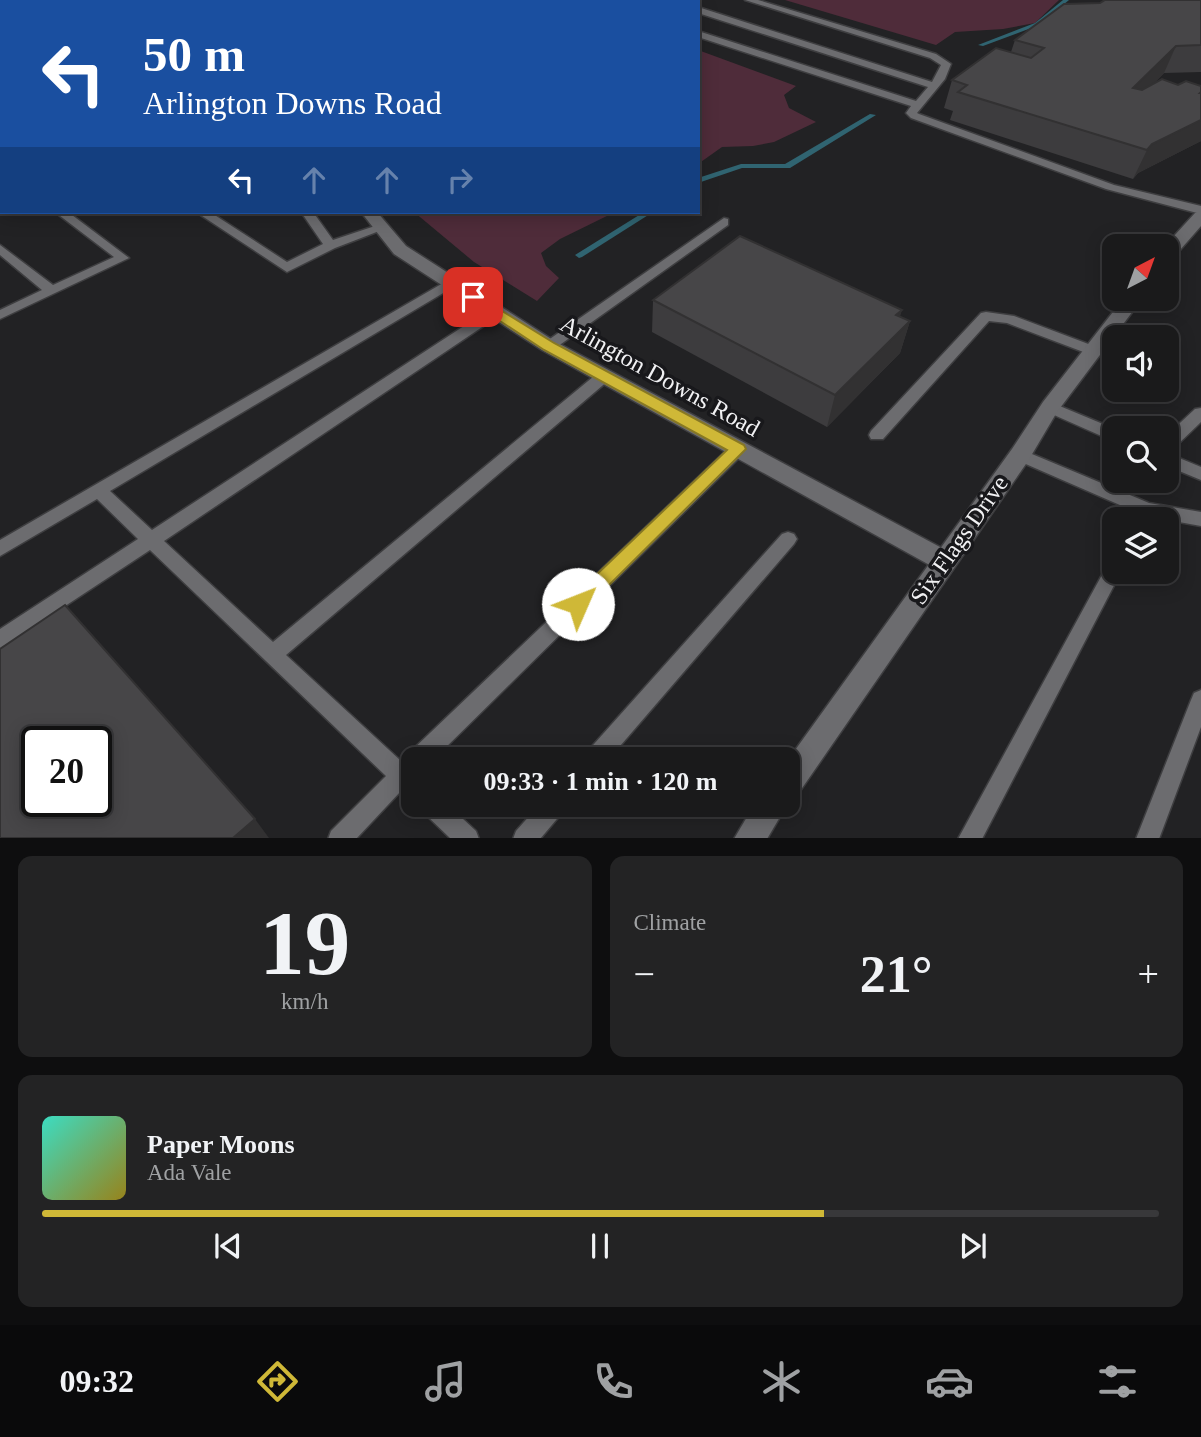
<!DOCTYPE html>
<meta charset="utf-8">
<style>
body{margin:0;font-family:"Times New Roman",serif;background:#232324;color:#f1f3f6;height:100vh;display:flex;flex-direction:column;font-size:26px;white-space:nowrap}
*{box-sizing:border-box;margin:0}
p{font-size:23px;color:#9fa1a3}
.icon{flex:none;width:38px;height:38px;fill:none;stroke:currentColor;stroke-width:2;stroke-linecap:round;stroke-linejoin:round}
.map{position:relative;height:838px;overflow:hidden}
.drawer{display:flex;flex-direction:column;gap:18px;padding:18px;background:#0e0e0f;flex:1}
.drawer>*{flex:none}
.guide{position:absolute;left:0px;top:0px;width:700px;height:214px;box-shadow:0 4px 18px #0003,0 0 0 2px #38383a;background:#1a4fa0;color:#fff;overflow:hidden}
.needle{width:46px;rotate:41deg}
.fabs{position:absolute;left:1102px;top:234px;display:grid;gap:14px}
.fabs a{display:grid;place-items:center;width:77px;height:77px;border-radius:14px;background:#1a1a1b;box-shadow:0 4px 18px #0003,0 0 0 2px #38383a;font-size:35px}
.speed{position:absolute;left:21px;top:726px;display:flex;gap:14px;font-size:35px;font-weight:700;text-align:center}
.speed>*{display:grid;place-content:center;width:91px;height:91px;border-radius:50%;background:#1a1a1b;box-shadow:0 4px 18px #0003,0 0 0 2px #38383a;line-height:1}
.speed .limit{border:4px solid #111;border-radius:10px;background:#fff;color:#111}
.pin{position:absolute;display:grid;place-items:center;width:60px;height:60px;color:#fff;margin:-30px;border-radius:14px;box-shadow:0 4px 10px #0006}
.me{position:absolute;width:77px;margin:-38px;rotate:46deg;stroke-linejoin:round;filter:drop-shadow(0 0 5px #0008)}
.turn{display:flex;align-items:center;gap:24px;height:147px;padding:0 28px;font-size:32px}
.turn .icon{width:91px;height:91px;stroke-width:2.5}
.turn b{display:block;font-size:49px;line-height:60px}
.lanes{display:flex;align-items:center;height:66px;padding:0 28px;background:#0003;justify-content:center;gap:35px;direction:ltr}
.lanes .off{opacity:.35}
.big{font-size:52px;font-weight:800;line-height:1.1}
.drawer .card{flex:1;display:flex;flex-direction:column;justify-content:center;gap:10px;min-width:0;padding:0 24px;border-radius:14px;background:#232324}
.drawer .dial{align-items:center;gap:0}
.dial b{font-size:91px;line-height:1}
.song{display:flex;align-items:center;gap:21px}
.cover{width:84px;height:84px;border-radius:10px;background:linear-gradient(135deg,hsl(170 70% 55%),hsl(50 70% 35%))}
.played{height:7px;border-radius:4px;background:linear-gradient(90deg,#cfb837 70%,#38383a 70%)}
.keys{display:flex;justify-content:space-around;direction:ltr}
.heat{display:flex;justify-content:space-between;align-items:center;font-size:38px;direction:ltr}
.drawer .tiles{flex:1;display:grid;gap:18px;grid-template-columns:1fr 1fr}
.card:last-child{grid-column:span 2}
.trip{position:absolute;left:401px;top:747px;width:399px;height:70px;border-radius:14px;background:#1a1a1b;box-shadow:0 4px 18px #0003,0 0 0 2px #38383a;font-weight:800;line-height:70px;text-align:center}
.menu{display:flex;height:112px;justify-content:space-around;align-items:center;background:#0a0a0b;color:#9fa1a3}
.menu .icon{width:49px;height:49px}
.menu .current{color:#cfb837}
.menu b{font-size:32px;color:#f1f3f6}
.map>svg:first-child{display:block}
</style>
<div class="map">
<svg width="1201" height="839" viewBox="0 0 1201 839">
<rect width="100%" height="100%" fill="#222224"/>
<g fill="#4f2c3a">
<path d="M785 0H1059L1035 23 1003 29 955 32 936 45Z"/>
<path d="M698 50 796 86 784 95 789 108 816 122 774 142 753 146 722 147 698 164Z"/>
<path d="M414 212H615L560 239 541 253 546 266 559 278 537 301 474 262Z"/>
</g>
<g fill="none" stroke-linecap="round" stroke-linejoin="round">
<g fill="#306471" fill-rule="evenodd">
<path d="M1063 0H1069L1039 25 983 46 978 45 1035 23Z"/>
<path d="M870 114 876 115 790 168H742L698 183V178L741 164H785Z"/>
<path d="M644 212H653L582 257 579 258 575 255Z"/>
</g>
<g stroke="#3e3e40" stroke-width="3">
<g id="lane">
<path d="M636 0H647L635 2Z"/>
<path d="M662 0H674L676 2H663Z"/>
<path d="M745 0H758L936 54 951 64 945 79 917 113 919 114 1114 185 1201 206V214L1106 189 911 118 906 113 911 106 698 37V31L916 101 928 87 698 13V7L932 82 941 65 930 58Z"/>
<path d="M0 29 2 30V36L0 35Z"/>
<path d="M0 78H2V85L0 84Z"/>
<rect x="0" y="162" width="2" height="8"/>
<path d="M2 194V202L0 203V195Z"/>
<path d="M55 212H68L129 258 0 319V310L42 290 0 255V245L53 285 114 257Z"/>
<path d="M196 212H210L287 262 323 244 301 212H313L333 240 381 224 387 228 335 248 287 272Z"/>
<path d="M724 218 728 219V225L554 349H544L542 346 544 343Z"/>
<path d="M450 279 457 283 455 286 110 491 152 530 490 309H500L502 312 500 315 164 541 273 642 599 372H609L612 376 609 380 286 655 401 761 407 758 409 753 732 445H744L746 449 744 453 433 760H413V798L401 791 356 839H328L331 831 386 776 150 550 0 649V629L138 539 97 499 0 556V540Z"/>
<path d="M986 312 1014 316 1099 348 1101 351 1094 356 1007 323 989 321 883 439H871L869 435 871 431 981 313Z"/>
<path d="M1050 402 1115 429V442L1045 411 1042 407 1045 403Z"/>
<path d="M1201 408V422L1173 449 1167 451V435L1195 409Z"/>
<path d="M1020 449 1149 503 1201 512V526L1151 517 1149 520H1131L1136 512 1014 459 1012 455 1014 451Z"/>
<path d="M1167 453 1201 467V480L1167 466Z"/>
<path d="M788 532 794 534 797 539 794 544 608 760H583L586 753 782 534Z"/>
<path d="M1115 560V572H1121L982 839H958L1109 562Z"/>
<path d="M1201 690V727L1159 839H1136L1191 700 1194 693Z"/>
<path d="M421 805H448L476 831 479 839H451L424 813Z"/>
<path d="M539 805H565L562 813 540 839H513L516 831Z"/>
</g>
</g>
<g stroke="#3e3e40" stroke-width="3">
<g id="street">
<path d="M344 0H356L343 2Z"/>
<path d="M361 212H377L406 246 556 342 953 554 956 561 953 568 944 571 935 568 542 350 394 254Z"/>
</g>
</g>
<g stroke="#3e3e40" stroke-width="3">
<g id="secondary">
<path d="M1201 211V226L1173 258 1167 259V247H1164L1195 213Z"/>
<path d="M1123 299H1142L1057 412 1028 461 798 794 788 798V760L1012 449 1043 402Z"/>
<path d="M754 805H787L767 839H734Z"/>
</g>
</g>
<use href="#lane" fill="#6c6c6f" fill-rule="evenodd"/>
<use href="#street" fill="#6c6c6f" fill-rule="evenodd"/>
<use href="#secondary" fill="#6c6c6f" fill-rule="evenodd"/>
</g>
<g fill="#3d3c3e">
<path d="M0 0H243L238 2H2V19L0 18Z"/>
<path d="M1201 0V72L1164 73 1153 84 1201 86V141L1138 173 1133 179 950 120 953 111 944 108 952 80 1011 52 1015 40Z"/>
<path d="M653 300 900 317 910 321 900 353 827 427 652 332Z"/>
</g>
<g fill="#323132">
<path d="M161 0H243L238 2H155Z"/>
<path d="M1176 46 1164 73 1121 116 1133 88Z"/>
<path d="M1201 119V141L1138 173 1133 179 1147 150 1152 144Z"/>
<path d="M902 310 894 337 910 321 900 353 827 427 835 395 896 315Z"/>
<path d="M255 819 269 838H233Z"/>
</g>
<g fill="#474648" stroke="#323132" stroke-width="2" fill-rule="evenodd">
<path d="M2 0H161L155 2H5Z"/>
<path d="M1105 0H1201V45L1176 46 1133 88 1142 90 1162 79 1178 85 1186 81 1201 86V92L1200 93H1201V120L1152 144 1147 150 958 92 967 85 952 80 996 48 1031 58 1044 48 1015 40 1064 4 1100 3Z"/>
<path d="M740 236 902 310 896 315 910 321 835 395 653 300Z"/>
<path d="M65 605 255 819 233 838H0V649ZM37 742H96V802H37Z"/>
</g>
<path fill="#cfb837" stroke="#877824" stroke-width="2" d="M473 293 554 343 744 445 746 449 584 610 578 612 571 610 568 604 571 599 727 450 544 350 468 300 466 297Z"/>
<g text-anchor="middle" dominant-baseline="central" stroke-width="7" stroke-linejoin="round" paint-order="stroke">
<g font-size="24" fill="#f1f1f3" stroke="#18181b">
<text transform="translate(660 376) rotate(29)">Arlington Downs Road</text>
<text transform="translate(959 540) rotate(-55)">Six Flags Drive</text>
</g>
</g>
</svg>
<div class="fabs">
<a><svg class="needle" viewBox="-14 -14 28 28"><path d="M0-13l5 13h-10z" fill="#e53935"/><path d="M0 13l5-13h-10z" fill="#9fa1a3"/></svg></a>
<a><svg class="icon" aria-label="sound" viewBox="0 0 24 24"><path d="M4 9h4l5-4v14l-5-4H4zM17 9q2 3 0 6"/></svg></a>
<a><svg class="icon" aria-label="search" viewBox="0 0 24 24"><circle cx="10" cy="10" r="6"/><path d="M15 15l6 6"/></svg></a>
<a><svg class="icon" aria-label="layers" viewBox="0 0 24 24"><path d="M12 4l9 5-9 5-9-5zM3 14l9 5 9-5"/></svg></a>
</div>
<div class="speed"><div class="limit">20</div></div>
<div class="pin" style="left:473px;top:297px;background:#d93025"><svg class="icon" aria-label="arrive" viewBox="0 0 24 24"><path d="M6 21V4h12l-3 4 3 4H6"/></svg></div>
<svg class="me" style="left:578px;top:604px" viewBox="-20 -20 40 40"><circle r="19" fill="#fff"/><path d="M0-13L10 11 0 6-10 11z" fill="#cfb837"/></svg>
<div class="trip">09:33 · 1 min · 120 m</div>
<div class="guide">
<div class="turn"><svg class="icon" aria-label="left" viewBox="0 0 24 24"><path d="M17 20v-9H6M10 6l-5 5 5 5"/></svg><div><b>50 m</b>Arlington Downs Road</div></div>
<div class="lanes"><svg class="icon" aria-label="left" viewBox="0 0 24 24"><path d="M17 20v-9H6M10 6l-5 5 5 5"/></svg><svg class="icon off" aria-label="ahead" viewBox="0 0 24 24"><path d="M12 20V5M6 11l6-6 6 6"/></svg><svg class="icon off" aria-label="ahead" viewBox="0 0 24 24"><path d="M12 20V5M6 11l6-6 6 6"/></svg><svg class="icon off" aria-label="right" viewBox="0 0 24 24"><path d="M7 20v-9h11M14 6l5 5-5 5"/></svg></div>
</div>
</div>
<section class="drawer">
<div class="tiles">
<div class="card dial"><b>19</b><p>km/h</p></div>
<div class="card"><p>Climate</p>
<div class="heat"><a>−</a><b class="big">21°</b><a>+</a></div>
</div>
<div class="card">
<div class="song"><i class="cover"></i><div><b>Paper Moons</b><p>Ada Vale</p></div></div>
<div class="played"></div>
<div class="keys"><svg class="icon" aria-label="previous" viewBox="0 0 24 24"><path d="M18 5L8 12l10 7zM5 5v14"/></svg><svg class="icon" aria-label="pause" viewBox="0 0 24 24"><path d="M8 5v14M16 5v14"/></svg><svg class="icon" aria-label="next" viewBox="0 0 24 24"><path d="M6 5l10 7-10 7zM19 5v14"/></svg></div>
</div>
</div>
</section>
<nav class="menu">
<b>09:32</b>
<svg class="icon current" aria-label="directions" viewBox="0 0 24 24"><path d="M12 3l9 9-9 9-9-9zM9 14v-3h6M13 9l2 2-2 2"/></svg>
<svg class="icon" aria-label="music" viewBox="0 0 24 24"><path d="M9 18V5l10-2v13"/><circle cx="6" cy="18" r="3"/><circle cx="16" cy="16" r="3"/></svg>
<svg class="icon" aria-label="phone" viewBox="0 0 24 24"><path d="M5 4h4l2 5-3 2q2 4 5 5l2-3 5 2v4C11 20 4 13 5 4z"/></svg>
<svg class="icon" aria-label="climate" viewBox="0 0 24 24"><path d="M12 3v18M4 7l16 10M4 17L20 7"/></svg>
<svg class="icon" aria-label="car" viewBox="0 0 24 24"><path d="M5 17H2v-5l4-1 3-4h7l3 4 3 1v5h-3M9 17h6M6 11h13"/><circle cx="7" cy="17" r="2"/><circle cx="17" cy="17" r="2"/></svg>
<svg class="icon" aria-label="filters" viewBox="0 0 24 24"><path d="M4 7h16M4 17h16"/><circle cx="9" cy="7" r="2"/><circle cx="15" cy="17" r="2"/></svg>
</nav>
